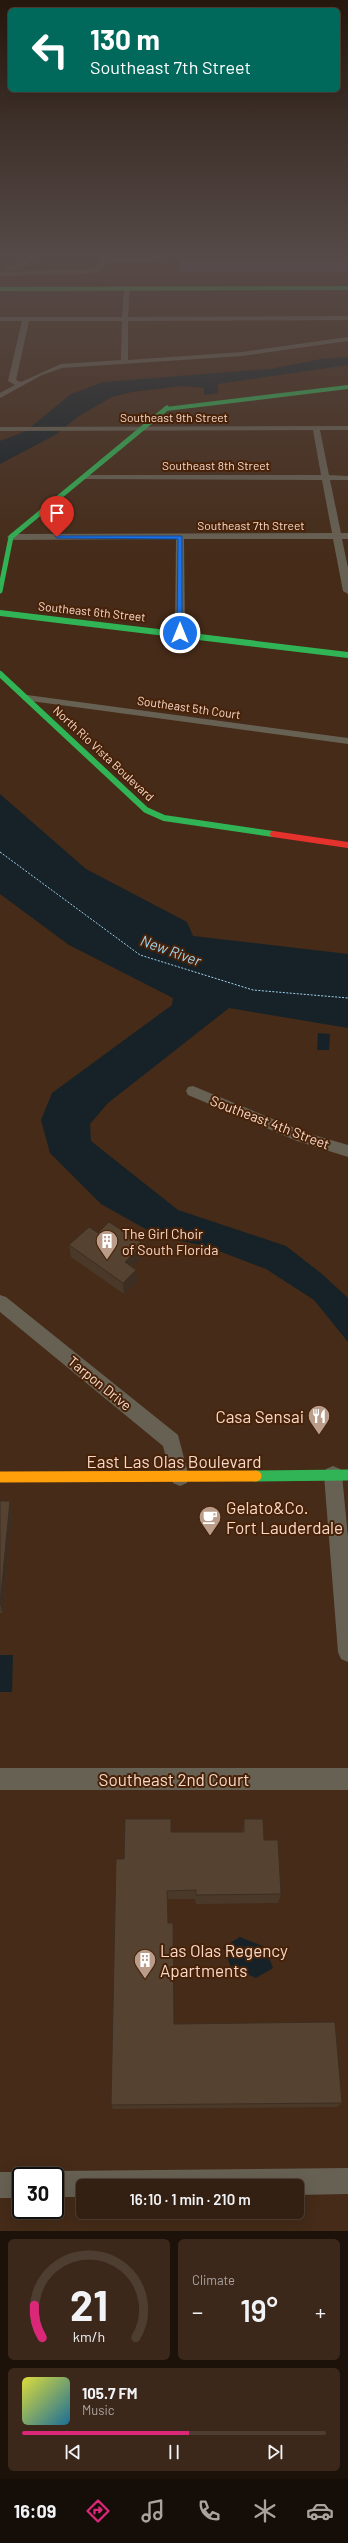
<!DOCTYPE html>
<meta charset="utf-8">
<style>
body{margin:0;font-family:Barlow,sans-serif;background:#3c281b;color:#f1f3f6;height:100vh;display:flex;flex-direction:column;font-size:15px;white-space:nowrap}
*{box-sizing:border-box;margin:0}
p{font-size:13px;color:#a9a39f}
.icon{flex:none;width:22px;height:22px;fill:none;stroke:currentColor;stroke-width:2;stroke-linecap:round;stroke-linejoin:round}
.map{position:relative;height:2231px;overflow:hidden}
.side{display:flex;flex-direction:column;gap:8px;padding:8px;background:#1d120a;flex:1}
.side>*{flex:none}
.top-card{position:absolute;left:8px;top:8px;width:332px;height:84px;border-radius:6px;box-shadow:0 4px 16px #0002,0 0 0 1px #4e3e32;background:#00695c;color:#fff;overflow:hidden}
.speed{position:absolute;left:12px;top:2167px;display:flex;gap:8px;font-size:20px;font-weight:700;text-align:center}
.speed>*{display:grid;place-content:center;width:52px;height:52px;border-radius:50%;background:#342012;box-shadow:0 4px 16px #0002,0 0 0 1px #4e3e32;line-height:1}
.speed .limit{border:2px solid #111;border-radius:6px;background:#fff;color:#111}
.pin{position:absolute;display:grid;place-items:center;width:34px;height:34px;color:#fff;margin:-41px -17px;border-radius:50% 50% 50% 0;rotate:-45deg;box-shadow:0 0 4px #0007}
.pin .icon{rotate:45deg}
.me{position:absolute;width:44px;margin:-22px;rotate:0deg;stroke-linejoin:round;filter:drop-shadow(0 0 3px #0008)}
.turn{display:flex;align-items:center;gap:14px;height:84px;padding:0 16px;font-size:18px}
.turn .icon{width:52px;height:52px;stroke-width:2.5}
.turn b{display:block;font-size:28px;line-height:34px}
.big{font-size:30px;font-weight:600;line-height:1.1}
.side .card{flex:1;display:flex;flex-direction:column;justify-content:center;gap:6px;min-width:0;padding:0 14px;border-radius:6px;background:#3c281b}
.side .dial{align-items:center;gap:0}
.dial svg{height:104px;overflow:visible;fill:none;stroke:#4e3e32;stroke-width:7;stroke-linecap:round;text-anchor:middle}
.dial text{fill:#f1f3f6;stroke:none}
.song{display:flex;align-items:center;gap:12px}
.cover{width:48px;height:48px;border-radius:6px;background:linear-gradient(135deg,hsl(60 70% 55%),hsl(200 70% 35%))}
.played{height:4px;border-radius:2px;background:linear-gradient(90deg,#db2777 55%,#4e3e32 55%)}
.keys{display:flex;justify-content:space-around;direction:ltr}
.heat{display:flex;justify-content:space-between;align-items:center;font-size:22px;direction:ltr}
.side .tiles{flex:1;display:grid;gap:8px;grid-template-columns:1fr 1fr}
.card:last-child{grid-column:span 2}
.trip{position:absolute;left:76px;top:2179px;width:228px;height:40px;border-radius:6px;background:#342012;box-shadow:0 4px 16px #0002,0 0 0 1px #4e3e32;font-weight:600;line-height:40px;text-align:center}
.tab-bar{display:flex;height:64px;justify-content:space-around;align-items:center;background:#150d07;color:#a9a39f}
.tab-bar .icon{width:28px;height:28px}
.tab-bar .active{color:#db2777}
.tab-bar b{font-size:18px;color:#f1f3f6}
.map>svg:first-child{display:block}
</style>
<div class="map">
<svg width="348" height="2231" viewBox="0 0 348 2231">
<rect width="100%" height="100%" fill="#452b18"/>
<path fill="#5c4c88" d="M196 252H348V272H181L180 262Z"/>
<g fill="#162227">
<path d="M174 252H194L177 261 164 259Z"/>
<path d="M348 357V365L218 384V393L204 395V388L182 386 132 392 112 397 79 416 55 435 0 464V441L26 431 71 394 103 382 270 369 321 359Z"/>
<path d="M0 794 86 869 187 922 193 936 348 954V1028L229 1008 108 1103 90 1124 91 1141 178 1210 286 1246 322 1274 348 1298V1342L314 1300 266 1269 206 1246 160 1237 101 1204 50 1153 41 1120 52 1093 172 1005 173 998 69 945 0 894Z"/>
<path d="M318 1033 330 1034 329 1050H317Z"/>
<path d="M0 1655H13L12 1692H0Z"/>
<path d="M240 1937 265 1947 273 1968 256 1978 231 1967 223 1947Z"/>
</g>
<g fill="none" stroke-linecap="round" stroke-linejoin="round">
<path stroke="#9fd3ef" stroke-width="1" stroke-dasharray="2 1.5" stroke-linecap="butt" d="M0 852 140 955 253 990 348 998"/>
<g fill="#676153" fill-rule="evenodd">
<path d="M33 252H39C33 260 14 275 4 269L27 260Z"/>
<path d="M109 252H115L111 257H157L165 252H172L158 261H108L101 270 94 273 0 276V272L93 269Z"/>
<path d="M127 287 130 289 128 317 348 316V320L128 321V360L242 352 348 337V341L242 356 62 368 42 375 0 398V393L15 385 8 381 22 321H0V317H122L124 289ZM29 321H122L121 360 61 364 21 382 16 380Z"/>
<path d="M348 426V430H320L329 475 348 476V480H330L341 533H348V539H342L348 568V594L343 591 333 539H184L185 633 180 636 175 633 176 539 11 540 7 537 11 534 332 533 322 480 84 479 80 477 84 475H321L313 430 0 431V427Z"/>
<path d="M27 695 348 738V744L23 700 22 698Z"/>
<path d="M193 1086 307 1133 348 1145V1157L297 1141 188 1095 186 1091 188 1087Z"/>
<path d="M0 1295 6 1297 178 1435 189 1477 187 1483 180 1486 173 1483 163 1446 0 1312Z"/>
<path d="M333 1466 340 1469 342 1475 348 1537V1662L341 1659 338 1652 324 1475 326 1469Z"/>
<rect x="0" y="1768" width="348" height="22"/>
<path d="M348 2168V2194L297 2195V2186H83V2197H55V2176H45L55 2171Z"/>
<path d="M0 2172H21L30 2176H21V2198H0Z"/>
</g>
<g stroke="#30b455" stroke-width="4">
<path d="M0 289 348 288"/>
<path d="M166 409 348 387"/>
</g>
<path stroke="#30b455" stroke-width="5" d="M0 591 11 537 167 408"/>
<g stroke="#30b455" stroke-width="6">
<path d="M0 613 348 655"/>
<path d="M0 674 146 810 164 818 273 834"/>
</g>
<path stroke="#30b455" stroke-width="11" d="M256 1476 348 1475"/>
<path stroke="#ff9f0a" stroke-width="11" d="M0 1477 256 1476"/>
<path stroke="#e5322d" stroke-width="6" d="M273 834 348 845"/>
</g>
<g fill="#4a3929">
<path d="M98 1233 143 1244V1256L132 1267 136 1270 137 1282 124 1294 71 1257 69 1245Z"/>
<path d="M0 1501H10L12 1512 3 1613H0Z"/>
<path d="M244 1819 264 1840 281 1894 278 1903 196 1904 195 1899H168V1923L174 2024 342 2103 337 2107 113 2109 111 2105 124 1859 171 1832H242Z"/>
</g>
<g fill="#3c2e22">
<path d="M143 1244V1256L126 1274 125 1262Z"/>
<path d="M136 1270 137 1282 124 1294 123 1283Z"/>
<path d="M10 1501 12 1512 3 1613 0 1604Z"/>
</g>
<g fill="#564230" stroke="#3c2e22">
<path d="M109 1222 143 1244 125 1262 136 1270 123 1283 69 1245 89 1227 98 1233Z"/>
<path d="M0 1501H10L0 1604Z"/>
<path d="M125 1819H171V1832H244V1819H263L264 1840H278L281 1894 196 1895V1890L167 1891 168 1923H173L174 2024 335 2022 342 2103 111 2105 116 1859H124Z"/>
</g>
<linearGradient id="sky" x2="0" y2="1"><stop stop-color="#26180d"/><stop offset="0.45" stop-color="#564a48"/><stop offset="1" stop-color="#564a48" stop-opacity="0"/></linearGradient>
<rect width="348" height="564" fill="url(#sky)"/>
<path fill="#1a73e8" stroke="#114b97" d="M55 536H182V634L177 633 178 539 57 538Z"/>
<defs>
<g id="building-pin" transform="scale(1.15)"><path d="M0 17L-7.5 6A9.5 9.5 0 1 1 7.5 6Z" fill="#b99c8a" stroke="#472209"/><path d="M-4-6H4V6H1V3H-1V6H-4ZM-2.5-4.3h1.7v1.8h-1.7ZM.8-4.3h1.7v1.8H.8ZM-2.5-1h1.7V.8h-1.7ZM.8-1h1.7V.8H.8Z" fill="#fff"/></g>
<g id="restaurant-pin" transform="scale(1.15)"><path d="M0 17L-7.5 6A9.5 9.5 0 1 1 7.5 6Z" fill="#b99c8a" stroke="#472209"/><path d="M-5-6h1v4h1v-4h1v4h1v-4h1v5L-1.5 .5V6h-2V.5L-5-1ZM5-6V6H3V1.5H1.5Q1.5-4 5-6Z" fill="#fff"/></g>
<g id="cafe-pin" transform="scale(1.15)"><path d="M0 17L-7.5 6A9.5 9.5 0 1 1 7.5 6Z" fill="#b99c8a" stroke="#472209"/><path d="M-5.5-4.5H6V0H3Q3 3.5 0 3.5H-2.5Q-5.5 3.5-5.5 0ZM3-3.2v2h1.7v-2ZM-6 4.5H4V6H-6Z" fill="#fff"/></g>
</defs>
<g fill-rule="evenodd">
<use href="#building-pin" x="107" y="1241"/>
<use href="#restaurant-pin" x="319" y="1416"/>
<use href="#cafe-pin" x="210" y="1517"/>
<use href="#building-pin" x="145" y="1960"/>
</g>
<g text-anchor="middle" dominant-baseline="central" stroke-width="4" stroke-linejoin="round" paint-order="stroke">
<g font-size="12" fill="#f8d9c8" stroke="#472209">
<text x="174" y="417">Southeast 9th Street</text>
<text x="216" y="465">Southeast 8th Street</text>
<text x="251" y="525">Southeast 7th Street</text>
<text transform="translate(92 611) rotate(6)">Southeast 6th Street</text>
<text transform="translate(189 707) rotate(8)">Southeast 5th Court</text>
<text transform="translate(104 753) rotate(43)">North Rio Vista Boulevard</text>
</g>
<g font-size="14" fill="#f8d9c8" stroke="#472209">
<text transform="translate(270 1122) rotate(21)">Southeast 4th Street</text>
<text transform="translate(100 1383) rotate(39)">Tarpon Drive</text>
</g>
<g font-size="14" fill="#f8d9c8" stroke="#472209" text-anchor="start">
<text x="122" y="1233">The Girl Choir<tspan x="122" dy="16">of South Florida</tspan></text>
</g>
<g font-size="15" font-style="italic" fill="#9fd3ef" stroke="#472209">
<text transform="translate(171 950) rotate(20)">New River</text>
</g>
<g font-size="17" fill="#f8d9c8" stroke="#472209" text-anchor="start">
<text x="304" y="1416" text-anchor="end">Casa Sensai</text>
<text x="226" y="1507">Gelato&amp;Co.<tspan x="226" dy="20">Fort Lauderdale</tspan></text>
<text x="160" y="1950">Las Olas Regency<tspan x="160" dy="20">Apartments</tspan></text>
</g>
<g font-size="17" fill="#f8d9c8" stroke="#472209">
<text x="174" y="1461">East Las Olas Boulevard</text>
<text x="174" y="1779">Southeast 2nd Court</text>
</g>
</g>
</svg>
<div class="speed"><div class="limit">30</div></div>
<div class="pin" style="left:57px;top:537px;background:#d93025"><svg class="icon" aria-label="arrive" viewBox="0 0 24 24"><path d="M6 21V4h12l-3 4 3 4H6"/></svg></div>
<svg class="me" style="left:180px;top:633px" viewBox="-20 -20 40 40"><circle r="17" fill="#1a73e8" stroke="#fff" stroke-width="3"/><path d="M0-11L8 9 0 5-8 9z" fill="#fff"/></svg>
<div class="trip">16:10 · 1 min · 210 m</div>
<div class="top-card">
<div class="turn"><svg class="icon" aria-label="left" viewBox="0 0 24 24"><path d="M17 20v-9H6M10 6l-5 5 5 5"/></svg><div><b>130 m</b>Southeast 7th Street</div></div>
</div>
</div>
<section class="side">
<div class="tiles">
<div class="card dial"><svg viewBox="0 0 100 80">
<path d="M14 69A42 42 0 1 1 86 69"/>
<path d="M14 69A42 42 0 0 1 8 44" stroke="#db2777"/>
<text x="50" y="56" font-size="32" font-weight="700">21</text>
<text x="50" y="72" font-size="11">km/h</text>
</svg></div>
<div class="card"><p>Climate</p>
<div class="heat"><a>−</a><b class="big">19°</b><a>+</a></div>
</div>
<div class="card">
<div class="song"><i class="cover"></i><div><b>105.7 FM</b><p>Music</p></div></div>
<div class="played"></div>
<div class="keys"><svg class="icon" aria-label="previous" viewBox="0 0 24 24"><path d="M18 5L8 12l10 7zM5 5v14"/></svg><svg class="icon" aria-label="pause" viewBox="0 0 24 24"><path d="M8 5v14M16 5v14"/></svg><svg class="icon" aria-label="next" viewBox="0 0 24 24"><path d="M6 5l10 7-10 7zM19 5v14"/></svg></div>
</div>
</div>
</section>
<nav class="tab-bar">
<b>16:09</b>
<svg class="icon active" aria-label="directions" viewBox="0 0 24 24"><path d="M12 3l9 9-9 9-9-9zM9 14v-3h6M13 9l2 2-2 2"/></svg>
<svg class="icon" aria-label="music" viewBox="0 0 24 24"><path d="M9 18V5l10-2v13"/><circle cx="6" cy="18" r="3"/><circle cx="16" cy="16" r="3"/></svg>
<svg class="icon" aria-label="phone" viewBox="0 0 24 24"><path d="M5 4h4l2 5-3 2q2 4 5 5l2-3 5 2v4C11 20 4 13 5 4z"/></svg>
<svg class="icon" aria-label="climate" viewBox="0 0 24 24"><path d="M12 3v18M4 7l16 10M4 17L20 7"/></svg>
<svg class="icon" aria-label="car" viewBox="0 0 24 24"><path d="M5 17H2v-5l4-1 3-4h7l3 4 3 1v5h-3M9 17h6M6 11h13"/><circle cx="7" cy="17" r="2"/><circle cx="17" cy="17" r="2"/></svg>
</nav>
